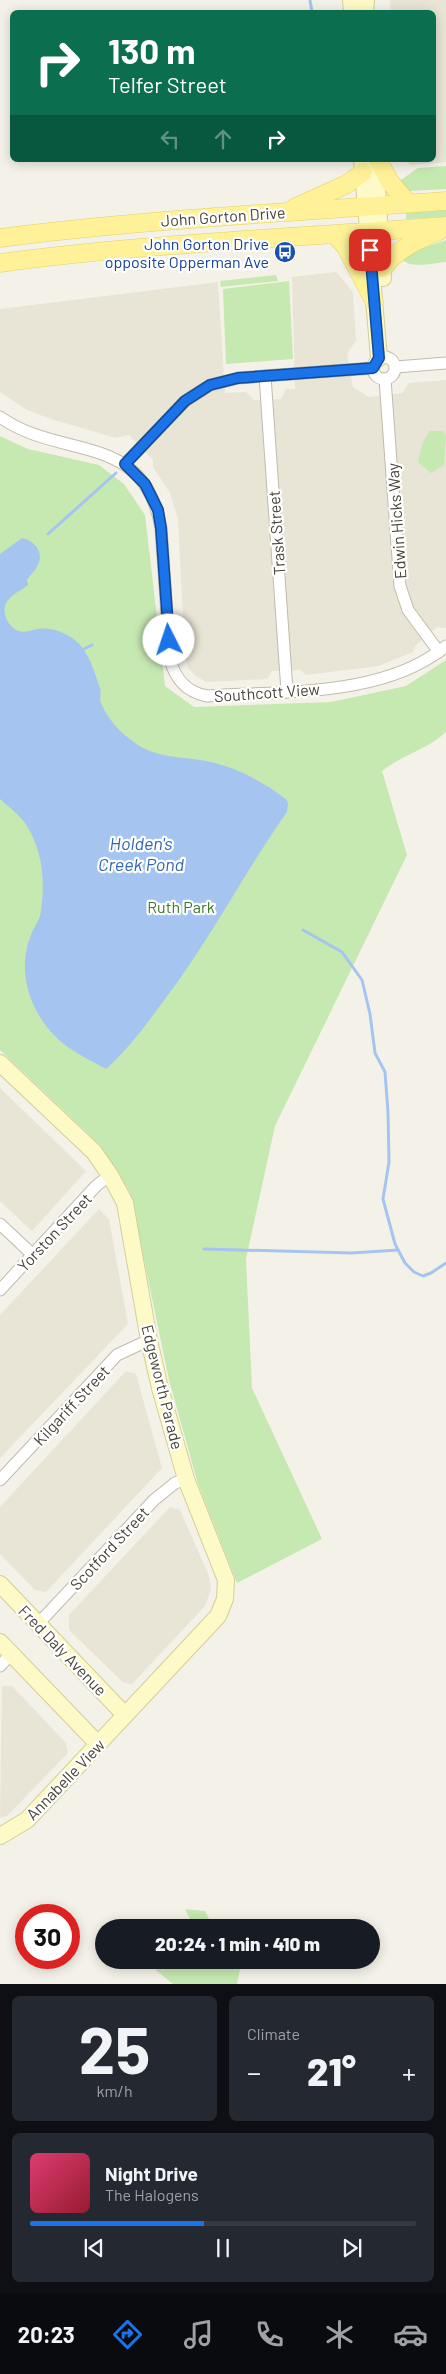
<!DOCTYPE html>
<meta charset="utf-8">
<style>
body{margin:0;font-family:Barlow,sans-serif;background:#242831;color:#f1f3f6;height:100vh;display:flex;flex-direction:column;font-size:19px;white-space:nowrap}
*{box-sizing:border-box;margin:0}
p{font-size:16px;color:#9ea1a6}
.icon{flex:none;width:28px;height:28px;fill:none;stroke:currentColor;stroke-width:2;stroke-linecap:round;stroke-linejoin:round}
.map{position:relative;height:1984px;overflow:hidden}
.drawer{display:flex;flex-direction:column;gap:12px;padding:12px;background:#0d0f14;flex:1}
.drawer>*{flex:none}
.guide{position:absolute;left:10px;top:10px;width:426px;height:152px;border-radius:8px;box-shadow:0 2px 12px #0003;background:#0b6e4f;color:#fff;overflow:hidden}
.speed{position:absolute;left:15px;top:1904px;display:flex;gap:10px;font-size:25px;font-weight:700;text-align:center}
.speed>*{display:grid;place-content:center;width:65px;height:65px;border-radius:50%;background:#171b24;box-shadow:0 2px 12px #0003;line-height:1}
.speed .limit{border:8px solid #d22;background:#fff;color:#111}
.pin{position:absolute;display:grid;place-items:center;width:42px;height:42px;color:#fff;margin:-21px;border-radius:10px;box-shadow:0 2px 8px #0006}
.me{position:absolute;width:55px;margin:-28px;rotate:356deg;stroke-linejoin:round;filter:drop-shadow(0 0 4px #0008)}
.turn{display:flex;align-items:center;gap:18px;height:105px;padding:0 15px;font-size:22px}
.turn .icon{width:65px;height:65px;stroke-width:2.5}
.turn b{display:block;font-size:35px;line-height:42px}
.lanes{display:flex;align-items:center;height:48px;padding:0 15px;background:#0003;justify-content:center;gap:25px;direction:ltr}
.lanes .off{opacity:.35}
.big{font-size:38px;font-weight:800;line-height:1.1}
.drawer .card{flex:1;display:flex;flex-direction:column;justify-content:center;gap:8px;min-width:0;padding:0 18px;border-radius:8px;background:#242831}
.drawer .dial{align-items:center;gap:0}
.dial b{font-size:65px;line-height:1}
.song{display:flex;align-items:center;gap:15px}
.cover{width:60px;height:60px;border-radius:8px;background:linear-gradient(135deg,hsl(340 70% 55%),hsl(350 70% 35%))}
.played{height:5px;border-radius:2px;background:linear-gradient(90deg,#1a73e8 45%,#363941 45%)}
.keys{display:flex;justify-content:space-around;direction:ltr}
.heat{display:flex;justify-content:space-between;align-items:center;font-size:28px;direction:ltr}
.drawer .tiles{flex:1;display:grid;gap:12px;grid-template-columns:1fr 1fr}
.card:last-child{grid-column:span 2}
.trip{position:absolute;left:95px;top:1919px;width:285px;height:50px;border-radius:25px;background:#171b24;box-shadow:0 2px 12px #0003;font-weight:800;line-height:50px;text-align:center}
.menu{display:flex;height:80px;justify-content:space-around;align-items:center;background:#090b0e;color:#9ea1a6}
.menu .icon{width:35px;height:35px}
.menu .current{color:#1a73e8}
.menu b{font-size:22px;color:#f1f3f6}
.map>svg:first-child{display:block}
</style>
<div class="map">
<svg width="446" height="1984" viewBox="0 0 446 1984">
<rect width="100%" height="100%" fill="#f4f2e8"/>
<g fill="#e8e5d6">
<path d="M390 0H446V162L410 165 406 160H434V12H391Z"/>
<path d="M336 272 353 292 356 341 347 354 353 387 369 397 402 393 409 383 446 380V628L437 627 415 646 413 652 379 666 306 675 300 670 272 671 267 679 206 682 196 676 188 668 185 659 178 519 170 493 153 467V460L129 435 116 438 51 419 27 410 0 392V309L218 282 225 393 246 392 254 400 281 399 286 389H295L292 277Z"/>
<path d="M0 1088 86 1171 32 1231 0 1201Z"/>
<path d="M99 1209 109 1219 128 1324 0 1458V1315Z"/>
<path d="M126 1371 136 1374 162 1468 46 1592 35 1590 0 1554V1507Z"/>
<path d="M170 1507 180 1510 209 1576 211 1589 205 1606 132 1684 124 1683 69 1630V1615Z"/>
<path d="M2 1686H12L66 1743 68 1753 7 1816 0 1818Z"/>
</g>
<g fill="#c6e8b1">
<path d="M446 166V189L410 191H406L398 182 418 168Z"/>
<path d="M446 207V217L406 219V210Z"/>
<path d="M446 240V262C433 263 409 270 401 258V256Z"/>
<path d="M276 275 278 281 221 287 220 281Z"/>
<path d="M289 281 293 359 226 364 223 289Z"/>
<path d="M430 431H442L446 435 444 465 431 473 418 462 423 442Z"/>
<path d="M0 436 28 449 99 465 124 484 145 515 165 686 194 707 331 702 406 686 446 660V732C428 749 402 755 382 771L407 855 275 1126 246 1259 252 1388 322 1539 237 1583 198 1484 169 1380 130 1192 100 1145 0 1050Z"/>
<path d="M185 1909 205 1911 213 1927H194Z"/>
<path d="M158 1921 175 1922 182 1927H145Z"/>
<path d="M150 1960H242L237 1984H173L157 1971Z"/>
</g>
<path fill="#a5c5f0" d="M22 538C33 540 43 550 39 562 37 569 31 574 27 580L28 585C15 595 0 599 6 618 9 624 12 629 19 631 26 633 31 630 38 629 52 627 66 633 76 641 90 653 94 672 100 688 102 693 99 698 101 703 108 720 121 733 135 743 158 760 189 756 215 763 242 770 264 783 286 799L288 803 287 812C244 873 210 940 165 999 145 1026 132 1045 106 1069 90 1060 72 1052 58 1039 30 1013 16 971 31 935 34 926 40 921 41 911 45 882 43 852 27 826 21 816 9 807 0 799V554Z"/>
<g fill="none" stroke-linecap="round" stroke-linejoin="round">
<g stroke="#a5c5f0" stroke-width="3">
<path d="M310 0 312 12"/>
<path d="M48 534 116 473"/>
<path d="M84 649 92 645"/>
<path d="M303 930 342 952 362 980 370 1014 375 1053 385 1072 388 1112 389 1162 383 1199 395 1244 405 1263 414 1272 423 1276 431 1273 446 1263"/>
<path d="M204 1249 352 1253 398 1250"/>
</g>
<g stroke="#bfbcab" stroke-width="13">
<g id="street">
<circle cx="384" cy="368" r="11"/>
<path d="M396 367 446 363"/>
<path d="M265 376 287 691"/>
<path d="M385 379 400 586 408 610 439 652"/>
<path d="M0 417C62 461 144 430 161 528L170 659C175 679 186 692 207 696 283 691 385 697 446 646"/>
<path d="M125 464 185 401 210 385 238 378 373 368"/>
<path d="M0 1224 33 1255"/>
<path d="M0 1290 96 1186 110 1175"/>
<path d="M0 1480 117 1355 149 1340"/>
<path d="M38 1624 154 1500 175 1483 186 1479"/>
<path d="M0 1666 11 1654"/>
</g>
</g>
<g stroke="#d4ce98" stroke-width="18">
<g id="secondary">
<path d="M351 0 352 12"/>
<path d="M365 12 366 0"/>
<path d="M362 160 379 358"/>
<path d="M375 160 383 278"/>
<path d="M0 1063 94 1152 110 1175 125 1203 149 1340 160 1388 186 1479 226 1580 225 1599 218 1616 27 1820 0 1836"/>
<path d="M0 1584 125 1715"/>
<path d="M0 1642 98 1744"/>
</g>
</g>
<g stroke="#e3d267" stroke-width="19">
<g id="primary">
<path d="M378 160 390 182 408 203"/>
<path d="M294 208 347 184 363 172"/>
<path d="M335 235 346 247 374 301"/>
<path d="M0 238C148 219 297 212 446 201"/>
<path d="M0 263C148 243 297 238 446 226"/>
<path d="M383 268C396 249 418 240 439 231"/>
</g>
</g>
<use href="#street" stroke="#fff" stroke-width="11"/>
<use href="#secondary" stroke="#fefac8" stroke-width="16"/>
<use href="#primary" stroke="#fef197" stroke-width="18"/>
</g>
<g fill="none" stroke-linecap="round" stroke-linejoin="round">
<g stroke="#114b97" stroke-width="12">
<path id="route" d="M169 640 161 528 158 510 145 484 125 464 185 401 210 385 238 378 373 368 379 358 370 250"/>
</g>
<use href="#route" stroke="#1a73e8" stroke-width="9"/>
</g>
<defs>
<g id="bus-disc" transform="scale(1.125)"><circle r="9.5" fill="#1a4fb4" stroke="#fff"/><path d="M-5-6H5V4H4V6H2V4H-2V6H-4V4H-5ZM-3.5-4V0h7V-4ZM-3.5 1.2v1.5H-2V1.2ZM2 1.2v1.5H3.5V1.2Z" fill="#fff"/></g>
</defs>
<g fill-rule="evenodd">
<use href="#bus-disc" x="285" y="252"/>
</g>
<g text-anchor="middle" dominant-baseline="central" stroke-width="4.5" stroke-linejoin="round" paint-order="stroke">
<g font-size="16" fill="#474437" stroke="#fff">
<text transform="translate(223 216) rotate(-4)">John Gorton Drive</text>
<text transform="translate(396 521) rotate(-94)">Edwin Hicks Way</text>
<text transform="translate(276 533) rotate(-94)">Trask Street</text>
<text transform="translate(267 692) rotate(-4)">Southcott View</text>
<text transform="translate(54 1232) rotate(-47)">Yorston Street</text>
<text transform="translate(163 1387) rotate(76)">Edgeworth Parade</text>
<text transform="translate(71 1405) rotate(-47)">Kilgariff Street</text>
<text transform="translate(109 1548) rotate(-47)">Scotford Street</text>
<text transform="translate(63 1650) rotate(46)">Fred Daly Avenue</text>
<text transform="translate(65 1779) rotate(-46)">Annabelle View</text>
</g>
<g font-size="16" fill="#164399" stroke="#fff" text-anchor="end">
<text x="269" y="243">John Gorton Drive<tspan x="269" dy="18">opposite Opperman Ave</tspan></text>
</g>
<g font-size="16" fill="#3b792a" stroke="#fff">
<text x="181" y="906">Ruth Park</text>
</g>
<g font-size="18" font-style="italic" fill="#3066b3" stroke="#fff">
<text x="141" y="843">Holden's<tspan x="141" dy="21">Creek Pond</tspan></text>
</g>
</g>
</svg>
<div class="speed"><div class="limit">30</div></div>
<div class="pin" style="left:370px;top:250px;background:#d93025"><svg class="icon" aria-label="arrive" viewBox="0 0 24 24"><path d="M6 21V4h12l-3 4 3 4H6"/></svg></div>
<svg class="me" style="left:169px;top:640px" viewBox="-20 -20 40 40"><circle r="19" fill="#fff"/><path d="M0-13L10 11 0 6-10 11z" fill="#1a73e8"/></svg>
<div class="trip">20:24 · 1 min · 410 m</div>
<div class="guide">
<div class="turn"><svg class="icon" aria-label="right" viewBox="0 0 24 24"><path d="M7 20v-9h11M14 6l5 5-5 5"/></svg><div><b>130 m</b>Telfer Street</div></div>
<div class="lanes"><svg class="icon off" aria-label="left" viewBox="0 0 24 24"><path d="M17 20v-9H6M10 6l-5 5 5 5"/></svg><svg class="icon off" aria-label="ahead" viewBox="0 0 24 24"><path d="M12 20V5M6 11l6-6 6 6"/></svg><svg class="icon" aria-label="right" viewBox="0 0 24 24"><path d="M7 20v-9h11M14 6l5 5-5 5"/></svg></div>
</div>
</div>
<section class="drawer">
<div class="tiles">
<div class="card dial"><b>25</b><p>km/h</p></div>
<div class="card"><p>Climate</p>
<div class="heat"><a>−</a><b class="big">21°</b><a>+</a></div>
</div>
<div class="card">
<div class="song"><i class="cover"></i><div><b>Night Drive</b><p>The Halogens</p></div></div>
<div class="played"></div>
<div class="keys"><svg class="icon" aria-label="previous" viewBox="0 0 24 24"><path d="M18 5L8 12l10 7zM5 5v14"/></svg><svg class="icon" aria-label="pause" viewBox="0 0 24 24"><path d="M8 5v14M16 5v14"/></svg><svg class="icon" aria-label="next" viewBox="0 0 24 24"><path d="M6 5l10 7-10 7zM19 5v14"/></svg></div>
</div>
</div>
</section>
<nav class="menu">
<b>20:23</b>
<svg class="icon current" aria-label="directions" viewBox="0 0 24 24"><path d="M12 3l9 9-9 9-9-9zM9 14v-3h6M13 9l2 2-2 2"/></svg>
<svg class="icon" aria-label="music" viewBox="0 0 24 24"><path d="M9 18V5l10-2v13"/><circle cx="6" cy="18" r="3"/><circle cx="16" cy="16" r="3"/></svg>
<svg class="icon" aria-label="phone" viewBox="0 0 24 24"><path d="M5 4h4l2 5-3 2q2 4 5 5l2-3 5 2v4C11 20 4 13 5 4z"/></svg>
<svg class="icon" aria-label="climate" viewBox="0 0 24 24"><path d="M12 3v18M4 7l16 10M4 17L20 7"/></svg>
<svg class="icon" aria-label="car" viewBox="0 0 24 24"><path d="M5 17H2v-5l4-1 3-4h7l3 4 3 1v5h-3M9 17h6M6 11h13"/><circle cx="7" cy="17" r="2"/><circle cx="17" cy="17" r="2"/></svg>
</nav>
